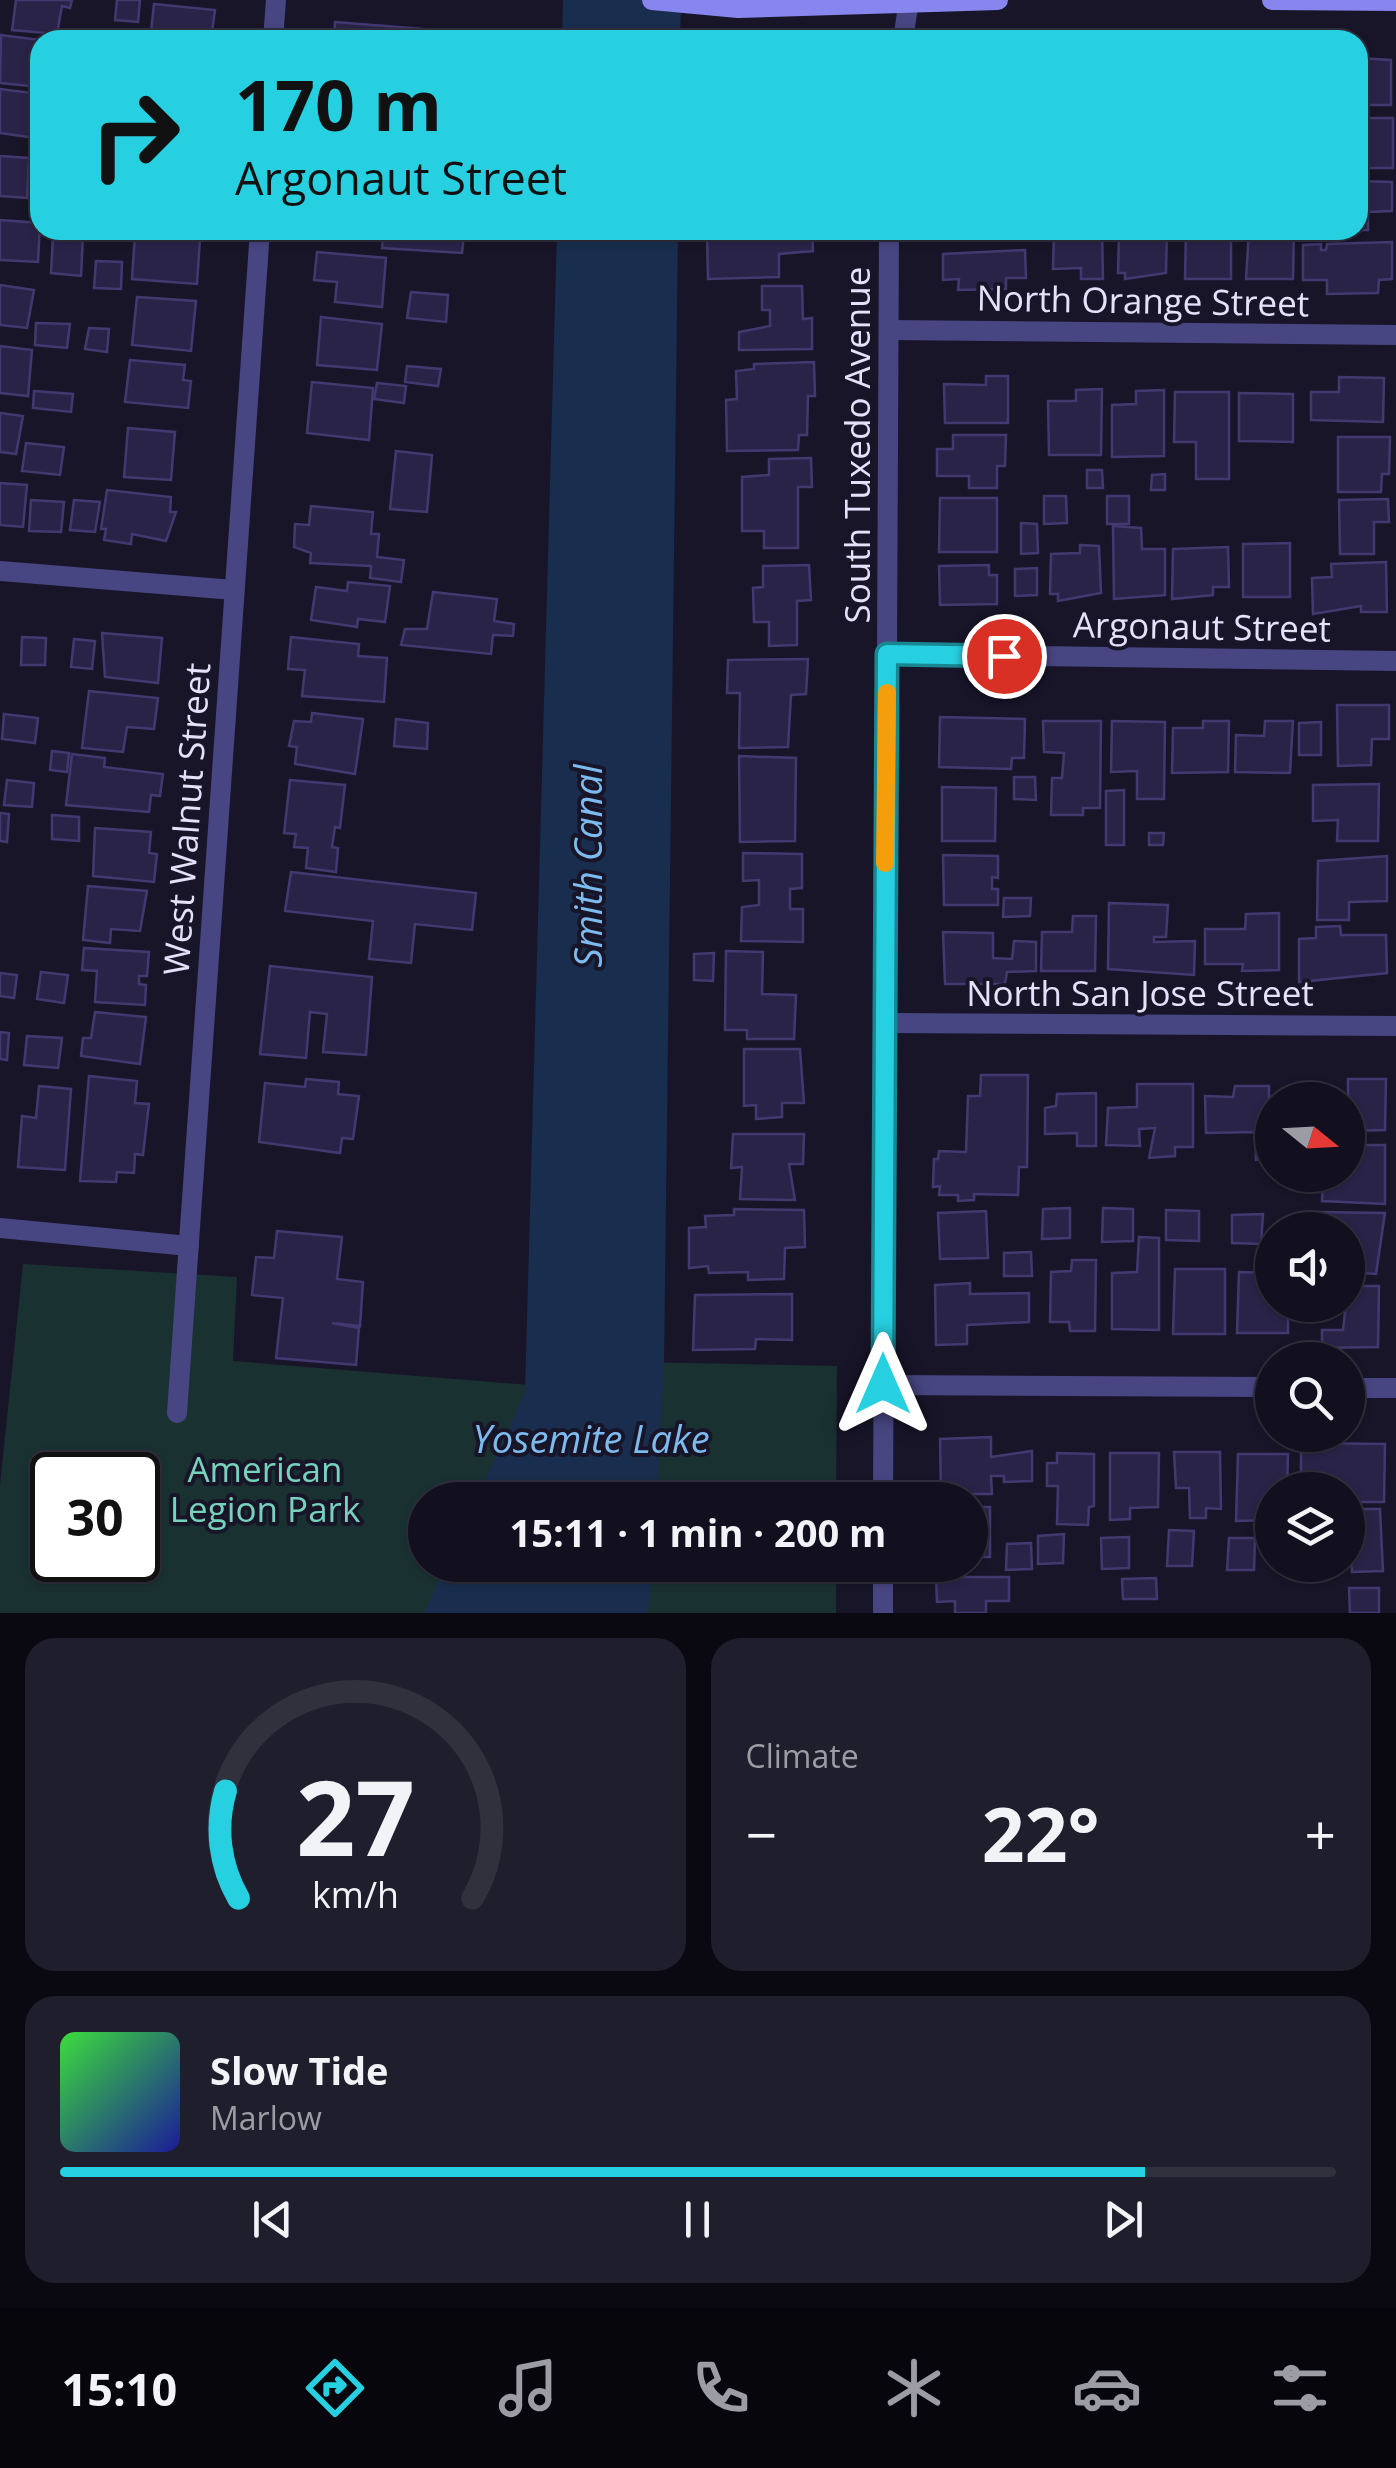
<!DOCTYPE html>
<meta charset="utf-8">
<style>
body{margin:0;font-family:"Open Sans",sans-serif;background:#1f1e2c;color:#f1f3f6;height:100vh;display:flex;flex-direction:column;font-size:38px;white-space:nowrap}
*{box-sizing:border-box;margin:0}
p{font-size:32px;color:#9c9da4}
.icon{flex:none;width:55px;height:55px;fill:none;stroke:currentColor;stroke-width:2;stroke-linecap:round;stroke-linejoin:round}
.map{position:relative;height:1613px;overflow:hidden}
.details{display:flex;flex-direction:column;gap:25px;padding:25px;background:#0a0911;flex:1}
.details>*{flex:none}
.banner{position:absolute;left:30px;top:30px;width:1338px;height:210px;border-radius:30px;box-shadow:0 2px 8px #0004,0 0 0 2px #31303d;background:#27d0e1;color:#111;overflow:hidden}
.needle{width:65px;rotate:108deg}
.controls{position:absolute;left:1255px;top:1082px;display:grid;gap:20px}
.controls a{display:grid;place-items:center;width:110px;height:110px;border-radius:50%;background:#12101f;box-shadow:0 2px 8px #0004,0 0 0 2px #31303d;font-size:50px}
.speed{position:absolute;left:30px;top:1452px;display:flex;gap:20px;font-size:50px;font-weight:700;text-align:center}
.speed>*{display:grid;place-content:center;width:130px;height:130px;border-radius:50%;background:#12101f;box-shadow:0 2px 8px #0004,0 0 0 2px #31303d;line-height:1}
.speed .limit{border:5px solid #111;border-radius:15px;background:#fff;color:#111}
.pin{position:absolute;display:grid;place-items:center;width:85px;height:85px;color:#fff;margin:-42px;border:5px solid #fff;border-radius:50%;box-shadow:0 2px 10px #0007}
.me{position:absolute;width:110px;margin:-55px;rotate:0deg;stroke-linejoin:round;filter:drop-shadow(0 0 8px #0008)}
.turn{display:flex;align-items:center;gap:35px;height:210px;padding:0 40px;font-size:45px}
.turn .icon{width:130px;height:130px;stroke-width:2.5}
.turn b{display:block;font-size:70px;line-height:85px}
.big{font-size:75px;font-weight:700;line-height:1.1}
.details .tile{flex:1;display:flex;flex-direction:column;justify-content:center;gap:15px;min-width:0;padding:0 35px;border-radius:30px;background:#1f1e2c}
.details .dial{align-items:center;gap:0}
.dial svg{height:260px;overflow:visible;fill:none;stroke:#31303d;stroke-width:7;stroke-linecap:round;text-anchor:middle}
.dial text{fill:#f1f3f6;stroke:none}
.song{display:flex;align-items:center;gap:30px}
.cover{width:120px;height:120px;border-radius:15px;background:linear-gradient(135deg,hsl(120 70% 55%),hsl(240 70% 35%))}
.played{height:10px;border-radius:5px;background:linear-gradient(90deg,#27d0e1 85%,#31303d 85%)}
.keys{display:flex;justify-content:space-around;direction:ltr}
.heat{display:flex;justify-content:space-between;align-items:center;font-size:55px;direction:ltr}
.details .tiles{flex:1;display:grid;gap:25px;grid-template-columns:1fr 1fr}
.tile:last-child{grid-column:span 2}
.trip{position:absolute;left:408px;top:1482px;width:580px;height:100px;border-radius:50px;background:#12101f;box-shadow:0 2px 8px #0004,0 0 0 2px #31303d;font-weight:700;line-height:100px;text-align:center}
.dock{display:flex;height:160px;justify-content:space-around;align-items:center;background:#07060c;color:#9c9da4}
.dock .icon{width:70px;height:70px}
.dock .current{color:#27d0e1}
.dock b{font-size:45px;color:#f1f3f6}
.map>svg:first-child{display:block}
</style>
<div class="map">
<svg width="1396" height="1613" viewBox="0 0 1396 1613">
<rect width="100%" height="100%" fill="#181529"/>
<path fill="#193231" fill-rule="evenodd" d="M23 1264 237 1277 233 1361 541 1386 635 1362 837 1366 836 1500H425V1565H836V1613H0V1485ZM52 1475H138V1560H52Z"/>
<g fill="#192e4e">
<path d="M563 0H681L680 40H562Z"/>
<path d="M557 230H678L664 1362 657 1500H476L525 1392Z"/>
<path d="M446 1565H652L648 1613H424Z"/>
</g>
<g fill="#2a2348" stroke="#433970" stroke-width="2.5">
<path d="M16 0H72L70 8 62 6 57 34 12 30Z"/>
<path d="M117 0H140L138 22 115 20Z"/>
<path d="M154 4 215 10 211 40H150Z"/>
<path d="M335 22 447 31V40H334Z"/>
<path d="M1 35 40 40V87L0 83Z"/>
<path d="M1358 58 1391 60V105H1358Z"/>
<path d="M0 89 40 94V127L32 125 29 137 0 133Z"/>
<rect x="1358" y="118" width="35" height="50"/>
<path d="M0 156 29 158 27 198 0 196Z"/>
<path d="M1358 181 1392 182V211L1368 212V230L1332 231 1358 230Z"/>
<path d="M0 220 40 223 38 262 0 260Z"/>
<path d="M327 230 464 234 462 253 382 248 383 237 326 234Z"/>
<path d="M724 230H812L813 251 779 254V277L708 279 707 234Z"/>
<path d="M1054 230H1102L1103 279H1081V268L1053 269Z"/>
<path d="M1141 230H1167L1166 273 1125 279V273H1118L1119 234H1141Z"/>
<path d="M1186 230H1231V279H1185Z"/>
<path d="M1249 230H1294L1293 279H1246Z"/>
<path d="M135 234 200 239 197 284 132 279Z"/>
<path d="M53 235 83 236 81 276 51 273Z"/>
<path d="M1392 242V279L1379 280 1378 293 1327 294V280H1303V245L1321 244V250H1326L1327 244Z"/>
<path d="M1025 250 1026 278H1006V289L958 290 959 279 943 280V254Z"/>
<path d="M317 252 386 258 382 307 335 302 337 282 314 280Z"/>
<path d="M96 261 122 262 121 289 94 288Z"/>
<path d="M0 285 34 290 27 328 0 325Z"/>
<path d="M762 286H802L803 319 812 318V349L739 350V332L770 326V310H762Z"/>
<path d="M411 292 448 295 446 322 407 318Z"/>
<path d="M137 297 196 301 191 351 132 345Z"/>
<path d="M321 317 382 324 377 370 317 365Z"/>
<path d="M36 323 70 324 67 348 35 345Z"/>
<path d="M89 328 109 329 107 352 85 349Z"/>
<path d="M0 346 32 350 28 396 0 393Z"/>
<path d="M130 360 185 365 183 380 191 381 188 408 125 402Z"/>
<path d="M814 362 815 396H808L807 435H799L798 450 727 451 726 400 737 399 736 371 754 369V364Z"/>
<path d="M407 366 441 369 438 386 405 382Z"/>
<path d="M986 376H1008V423H945L944 384 986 385Z"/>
<path d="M1339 377 1384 378 1383 422 1311 420V392H1339Z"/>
<path d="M312 382 373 388 369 440 307 433Z"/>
<path d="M377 383 406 386 404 403 374 399Z"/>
<path d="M1102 389 1101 455H1049L1048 401H1076V390Z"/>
<path d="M1164 390V456L1112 457V405L1136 404V391Z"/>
<path d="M34 391 73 394 71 412 33 408Z"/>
<path d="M1175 392H1229V479H1196V442H1174Z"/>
<path d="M1239 393 1293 394V442L1239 441Z"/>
<path d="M0 413 23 416 16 454 0 452Z"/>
<path d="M128 428 175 432 171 480 124 477Z"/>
<path d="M953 435H1006L1005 466H997V488H969V476H937V449H953Z"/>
<path d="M1338 437H1390L1389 474H1382L1381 492H1338Z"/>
<path d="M26 443 64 447 60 475 22 471Z"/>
<path d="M396 451 432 455 427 512 390 509Z"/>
<path d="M811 458 812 487H798V548H764V531H742V477L769 475V459Z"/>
<path d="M1087 470H1102L1103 488H1087Z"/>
<path d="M1165 474V490H1151L1152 475Z"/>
<path d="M0 483 27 485 23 527 0 525Z"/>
<path d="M107 490 171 497 170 512H176L166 541 132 534 131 544 104 540 106 529H101Z"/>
<path d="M1044 496H1066L1067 523 1044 524Z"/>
<rect x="1107" y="496" width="22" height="28"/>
<path d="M940 498H997V552H939Z"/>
<path d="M1388 499 1389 522H1374V554H1340L1339 500Z"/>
<path d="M31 500 64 502 61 532 29 531Z"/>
<path d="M74 500 100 502 95 532 70 530Z"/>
<path d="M311 506 373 512 371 534H379L377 557 404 560 401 582 370 578 371 566 310 563 311 553 294 547 295 524 309 525Z"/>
<path d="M1021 523 1037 524 1038 553 1021 554Z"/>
<path d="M1113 526 1141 528 1142 549H1165V595L1114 599Z"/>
<path d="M1290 543V597H1243V544Z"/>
<path d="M1080 545 1099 546 1101 593 1058 601V594H1050L1051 554 1080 553Z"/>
<path d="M1228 547 1229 587H1213V595L1172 599 1173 549Z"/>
<path d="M1386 562 1387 612H1361V606L1313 614 1312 578 1332 577 1331 564Z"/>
<path d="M809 565 811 600 797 601V645L769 646V622H754L753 588 763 587V566Z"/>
<path d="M989 565V575H997V604L940 605 939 566Z"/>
<path d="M1037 568V595L1015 596V569Z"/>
<path d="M348 582 390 586 385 622 358 619 357 627 311 620 316 587 347 591Z"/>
<path d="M433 592 497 599 494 621 514 624 513 636 493 635 491 654 401 645 405 629H427Z"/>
<path d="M102 633 162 638 158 683 105 677Z"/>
<path d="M22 637 46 638 45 665H21Z"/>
<path d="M291 637 359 644 358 656 387 658 384 702 302 696 305 670 288 669Z"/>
<path d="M74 639 95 641 92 669 71 667Z"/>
<path d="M808 659 806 694 791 695 788 747 739 748 740 693H727L728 660Z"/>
<path d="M89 691 158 698 154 729 127 727 123 752 82 748Z"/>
<path d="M1337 705H1389V739H1372L1371 765 1338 766Z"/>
<path d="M312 713 363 719 355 774 295 764 297 747 289 746 294 721 311 722Z"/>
<path d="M4 714 38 718 35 743 2 739Z"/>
<path d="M940 717 1025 719 1024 758H1012L1011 769 939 767Z"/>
<path d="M396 719 428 723 427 749 394 746Z"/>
<path d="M1043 721H1101L1100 808H1083V815H1051L1052 778H1062L1064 753 1044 752Z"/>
<path d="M1112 721 1165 722 1164 799H1137V771L1111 772Z"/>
<path d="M1203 721H1229L1228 772 1172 773 1173 728H1203Z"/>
<path d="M1265 721H1293L1290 773 1235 772 1236 735 1264 736Z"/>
<path d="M1321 722V755H1299V723Z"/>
<path d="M52 751 69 753 67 772 50 770Z"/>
<path d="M72 754 105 758 104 767 163 774 160 796 151 795 149 812 66 805Z"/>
<path d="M739 756 796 758 795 841 740 842Z"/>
<path d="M1014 777H1035L1036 800 1014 799Z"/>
<path d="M7 780 34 783 32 807 4 805Z"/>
<path d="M290 780 345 785 340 828 335 827 332 847 338 848 336 872 306 868 308 848 294 847 296 834 284 833Z"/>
<path d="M1379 784 1378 841H1337L1338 820 1313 821V785Z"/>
<path d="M942 787 996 788 995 841H942Z"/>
<path d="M1124 790V845H1106V791Z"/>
<path d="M0 813 9 814 7 842 0 841Z"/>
<path d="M52 815 79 817V841L52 839Z"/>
<path d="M95 828 151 832 149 853 157 854 154 882 93 876Z"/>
<path d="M1149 833H1164L1163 845H1149Z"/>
<path d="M743 853 802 854V888L790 889V909H803V942L741 941 742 907 759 905V880L743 881Z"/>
<path d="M943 855 998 856V878L992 877V889H998V905H944Z"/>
<path d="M1387 856V901L1349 902V920H1317L1318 861Z"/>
<path d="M291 872 476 893 472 930 415 924 411 963 369 959 373 921 285 911Z"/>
<path d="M88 886 147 891 140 931 111 929 110 943 83 940Z"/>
<path d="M1004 898H1031L1030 916 1003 917Z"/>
<path d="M1109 903 1168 905 1166 937H1154V942L1195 941 1194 975 1108 969Z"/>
<path d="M1279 913V970L1242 971 1243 964H1205V929H1245L1246 914Z"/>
<path d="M1073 916H1096L1095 971H1041L1042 932H1072Z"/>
<path d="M1340 926 1341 935H1386L1387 973 1299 982V939L1316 938V927Z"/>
<path d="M943 932 993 933V958L1012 959 1014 941 1036 942V971L1007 972 1005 984H945Z"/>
<path d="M84 948 149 952 147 976H139V984L146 985 145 1005 95 1002 97 971 82 970Z"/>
<path d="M726 951 763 952 762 994 796 995 794 1039H747V1030H725Z"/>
<path d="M714 953 713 981 694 980V954Z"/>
<path d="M270 966 372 977 366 1055 323 1052 327 1014 310 1012 306 1058 260 1054Z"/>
<path d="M41 972 68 975 64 1003 37 999Z"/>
<path d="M0 973 17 975 14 998 0 996Z"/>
<path d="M95 1012 146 1017 140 1064 81 1056 83 1038H91Z"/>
<path d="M0 1032 9 1033 7 1060 0 1059Z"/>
<path d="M27 1036 62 1038 58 1068 24 1065Z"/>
<path d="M744 1049H800L804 1103H782V1117L756 1119V1105L744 1106Z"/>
<path d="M981 1075H1028L1027 1167H1019L1018 1195 974 1194V1200L958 1201V1195H939L940 1186 933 1187 934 1159H938L939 1151 966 1152 968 1096H980Z"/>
<path d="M89 1076 137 1081 135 1103 149 1104 143 1155 135 1154 134 1173 117 1172 116 1182 80 1181Z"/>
<path d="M306 1079 339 1082 338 1094 359 1096 353 1139 342 1138 340 1153 259 1142 265 1083 305 1087Z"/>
<path d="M1348 1079H1386L1385 1130 1348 1131Z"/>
<path d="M1137 1084H1193V1147H1175V1156L1149 1158 1155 1128 1139 1129 1140 1146 1106 1145 1108 1108 1137 1107Z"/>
<path d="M39 1086 71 1089 65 1170 18 1167 22 1116 36 1118Z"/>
<path d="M1235 1086H1269V1097L1284 1096 1272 1100V1159L1256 1160 1255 1132 1206 1133 1205 1096 1233 1097Z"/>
<path d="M1096 1093V1146H1077V1133L1045 1134V1108L1056 1106 1057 1094Z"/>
<path d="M733 1134H804L803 1164H789L795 1200 740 1199 742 1167 731 1168Z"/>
<path d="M1348 1145H1385V1204L1322 1201 1323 1175H1348Z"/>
<path d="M1070 1208V1238L1042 1239 1043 1209Z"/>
<path d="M1103 1208 1133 1209V1241L1102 1242Z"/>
<path d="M734 1209 804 1210 805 1247 785 1248 784 1279 748 1280V1272L709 1273 708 1266 689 1268V1228L706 1227 705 1216 734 1215Z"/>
<path d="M1166 1210 1199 1211V1241L1166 1240Z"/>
<path d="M986 1211 988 1258 940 1259 938 1213Z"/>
<path d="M1320 1212 1385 1213 1376 1274 1348 1272V1230H1319Z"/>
<path d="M1263 1214 1261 1244 1232 1243V1215Z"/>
<path d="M1315 1215V1230H1298V1217Z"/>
<path d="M277 1231 342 1237 337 1279 363 1282 360 1326 332 1323 359 1328 356 1365 276 1358 283 1298 252 1295 256 1257 274 1258Z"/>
<path d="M1139 1237 1159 1238V1330L1112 1329V1273L1137 1272Z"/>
<path d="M1031 1252 1032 1276H1004V1253Z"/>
<path d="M1072 1260H1096L1095 1331H1070L1069 1322H1050L1051 1272 1071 1271Z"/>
<path d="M1175 1269H1225V1334H1173Z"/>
<path d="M1239 1272 1272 1273V1305H1288V1333H1237Z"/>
<path d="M970 1283V1294L1029 1293V1322L967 1325V1344L936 1345 935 1285Z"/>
<path d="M1348 1286H1379L1378 1347 1322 1348V1330H1343Z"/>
<path d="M792 1294V1340L756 1339 755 1349 693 1350 695 1295Z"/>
<path d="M1298 1305H1326V1318L1298 1316Z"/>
<path d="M991 1437V1457L1032 1451V1481L1004 1482V1476H991L992 1494H941L940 1439Z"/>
<path d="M1301 1443 1385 1444 1384 1502H1348V1490H1301Z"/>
<path d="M1174 1452H1220L1221 1509 1206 1508V1518H1190L1189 1488H1176Z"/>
<path d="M1057 1453 1094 1454V1506L1089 1507 1088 1525 1057 1524 1058 1486H1047V1463H1057Z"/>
<path d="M1110 1453H1159L1158 1507 1130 1508V1519L1110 1520Z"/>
<path d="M1238 1454H1288L1287 1490H1272V1520L1236 1521Z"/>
<rect x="970" y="1507" width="20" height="50"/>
<path d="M1348 1509H1380L1383 1571 1352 1572Z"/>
<path d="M1169 1530 1194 1531 1192 1566H1167Z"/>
<path d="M1064 1534 1063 1563 1038 1564V1536Z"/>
<path d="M1129 1537V1568L1102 1569 1101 1538Z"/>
<path d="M1229 1538H1255L1254 1570H1227Z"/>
<path d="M1031 1543 1032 1569 1006 1570 1007 1544Z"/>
<path d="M936 1577H1009V1601H986V1613H955V1601L937 1602Z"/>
<path d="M1156 1578 1157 1599H1123L1122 1579Z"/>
<path d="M1349 1588H1379V1613H1350Z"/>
</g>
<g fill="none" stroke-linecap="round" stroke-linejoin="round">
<g stroke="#484682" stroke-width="20">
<path d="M273 40 276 0"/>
<path d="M903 40 909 0"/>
<path d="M890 330 1396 335"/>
<path d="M0 571 234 590"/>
<path d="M887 654 1396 661"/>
<path d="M883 1023 1396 1026"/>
<path d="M0 1228 189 1246"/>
<path d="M883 1385 1272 1387"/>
<path d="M1348 1388H1396"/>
<path d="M177 1413 260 230"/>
<path d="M883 1500 889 230"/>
<path d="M883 1565V1613"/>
</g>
<g stroke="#8785ee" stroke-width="20">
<path d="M652 0 738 8 998 0"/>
<path d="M1272 0 1396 1"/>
</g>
</g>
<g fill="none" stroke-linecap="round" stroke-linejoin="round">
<g stroke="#198792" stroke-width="25">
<path id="route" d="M883 1384 887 654 1004 656"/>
</g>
<use href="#route" stroke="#27d0e1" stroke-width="18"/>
<path stroke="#f59e0b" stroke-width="18" d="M885 863 887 693"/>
</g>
<g text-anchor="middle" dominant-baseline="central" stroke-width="8" stroke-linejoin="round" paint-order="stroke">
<g font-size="35" fill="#e4e1fb" stroke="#181529">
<text transform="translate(1143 300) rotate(1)">North Orange Street</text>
<text transform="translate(856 445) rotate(-90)">South Tuxedo Avenue</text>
<text transform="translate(1202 626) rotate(1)">Argonaut Street</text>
<text transform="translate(186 819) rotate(-86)">West Walnut Street</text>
<text x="1140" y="992">North San Jose Street</text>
</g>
<g font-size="35" fill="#76d2ba" stroke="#181529">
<text x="265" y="1468">American<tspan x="265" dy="40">Legion Park</tspan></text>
</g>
<g font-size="38" font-style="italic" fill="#7dbaed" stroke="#181529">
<text transform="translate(587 866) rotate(-90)">Smith Canal</text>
<text x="591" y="1438">Yosemite Lake</text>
</g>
</g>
</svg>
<div class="controls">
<a><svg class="needle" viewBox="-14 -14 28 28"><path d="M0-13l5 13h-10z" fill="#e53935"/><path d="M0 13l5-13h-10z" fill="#9c9da4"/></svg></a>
<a><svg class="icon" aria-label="sound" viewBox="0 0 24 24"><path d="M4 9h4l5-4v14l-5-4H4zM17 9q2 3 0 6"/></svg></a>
<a><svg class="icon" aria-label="search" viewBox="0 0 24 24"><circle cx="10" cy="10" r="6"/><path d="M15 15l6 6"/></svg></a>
<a><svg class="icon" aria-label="layers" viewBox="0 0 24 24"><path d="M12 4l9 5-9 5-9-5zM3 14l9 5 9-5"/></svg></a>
</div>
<div class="speed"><div class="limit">30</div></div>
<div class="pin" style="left:1004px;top:656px;background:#d93025"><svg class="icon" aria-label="arrive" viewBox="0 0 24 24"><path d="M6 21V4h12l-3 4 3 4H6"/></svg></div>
<svg class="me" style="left:883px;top:1384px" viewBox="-20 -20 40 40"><path d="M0-17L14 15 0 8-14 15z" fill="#27d0e1" stroke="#fff" stroke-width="4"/></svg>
<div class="trip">15:11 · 1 min · 200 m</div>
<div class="banner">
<div class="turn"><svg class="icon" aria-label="right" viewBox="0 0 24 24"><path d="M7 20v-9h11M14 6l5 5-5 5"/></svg><div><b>170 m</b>Argonaut Street</div></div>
</div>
</div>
<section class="details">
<div class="tiles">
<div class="tile dial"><svg viewBox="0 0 100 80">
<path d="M14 69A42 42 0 1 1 86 69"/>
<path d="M14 69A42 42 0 0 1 10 36" stroke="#27d0e1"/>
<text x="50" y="56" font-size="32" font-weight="700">27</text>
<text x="50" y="72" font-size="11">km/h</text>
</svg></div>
<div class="tile"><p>Climate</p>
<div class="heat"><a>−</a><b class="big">22°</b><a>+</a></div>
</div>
<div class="tile">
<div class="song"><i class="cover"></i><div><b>Slow Tide</b><p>Marlow</p></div></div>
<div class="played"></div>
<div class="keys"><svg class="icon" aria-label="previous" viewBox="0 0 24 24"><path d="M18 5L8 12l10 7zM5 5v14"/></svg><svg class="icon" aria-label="pause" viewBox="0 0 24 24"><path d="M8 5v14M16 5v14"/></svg><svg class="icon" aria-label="next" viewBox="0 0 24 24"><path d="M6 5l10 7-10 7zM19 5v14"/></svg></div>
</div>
</div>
</section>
<nav class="dock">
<b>15:10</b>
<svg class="icon current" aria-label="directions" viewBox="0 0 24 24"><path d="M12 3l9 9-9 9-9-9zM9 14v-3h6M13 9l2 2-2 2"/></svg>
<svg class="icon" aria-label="music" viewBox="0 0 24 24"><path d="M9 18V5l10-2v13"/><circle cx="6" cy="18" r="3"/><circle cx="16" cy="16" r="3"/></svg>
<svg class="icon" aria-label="phone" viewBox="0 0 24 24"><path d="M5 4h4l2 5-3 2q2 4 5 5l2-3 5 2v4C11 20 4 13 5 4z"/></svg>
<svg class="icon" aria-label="climate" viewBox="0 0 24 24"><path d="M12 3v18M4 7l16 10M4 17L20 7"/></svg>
<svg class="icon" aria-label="car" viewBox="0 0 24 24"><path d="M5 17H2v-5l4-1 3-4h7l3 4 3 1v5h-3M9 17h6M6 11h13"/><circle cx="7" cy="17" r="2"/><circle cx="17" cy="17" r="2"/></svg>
<svg class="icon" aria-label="filters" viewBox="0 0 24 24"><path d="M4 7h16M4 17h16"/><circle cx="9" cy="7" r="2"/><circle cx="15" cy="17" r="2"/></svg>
</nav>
